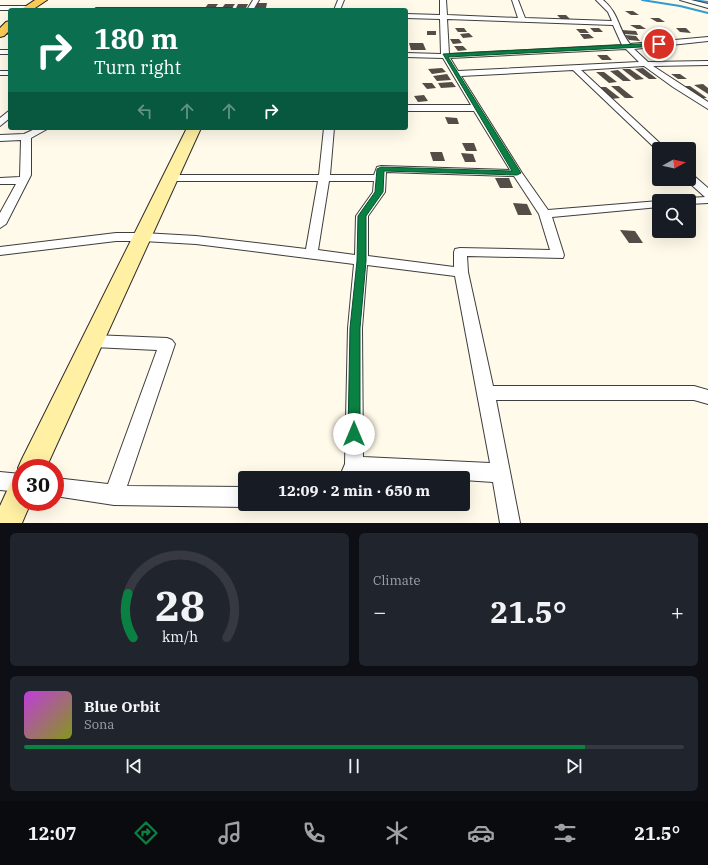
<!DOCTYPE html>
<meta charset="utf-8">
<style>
body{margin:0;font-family:"IBM Plex Serif",serif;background:#20242c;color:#f1f3f6;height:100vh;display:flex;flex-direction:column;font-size:15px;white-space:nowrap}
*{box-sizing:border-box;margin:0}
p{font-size:13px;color:#9ea1a6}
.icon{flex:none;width:22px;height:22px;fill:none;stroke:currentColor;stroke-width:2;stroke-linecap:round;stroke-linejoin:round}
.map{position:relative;height:523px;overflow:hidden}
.details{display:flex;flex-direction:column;gap:10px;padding:10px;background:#0d0f14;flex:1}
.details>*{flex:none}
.guide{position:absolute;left:8px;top:8px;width:400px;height:122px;border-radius:4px;box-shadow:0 4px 16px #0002;background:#0b6e4f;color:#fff;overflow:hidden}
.needle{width:26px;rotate:82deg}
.tools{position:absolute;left:652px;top:142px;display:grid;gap:8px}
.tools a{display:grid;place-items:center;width:44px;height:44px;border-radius:4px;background:#171b24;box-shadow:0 4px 16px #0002;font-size:20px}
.speed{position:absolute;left:12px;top:459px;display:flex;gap:8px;font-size:20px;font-weight:700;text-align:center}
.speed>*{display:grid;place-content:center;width:52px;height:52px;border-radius:50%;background:#171b24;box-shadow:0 4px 16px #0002;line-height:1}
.speed .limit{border:6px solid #d22;background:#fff;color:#111}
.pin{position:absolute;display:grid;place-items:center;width:34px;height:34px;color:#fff;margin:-17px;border:2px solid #fff;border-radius:50%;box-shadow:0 1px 4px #0007}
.me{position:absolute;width:44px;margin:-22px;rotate:0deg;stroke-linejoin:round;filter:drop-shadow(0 0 3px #0008)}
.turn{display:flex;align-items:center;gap:14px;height:84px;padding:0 20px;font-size:18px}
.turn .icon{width:52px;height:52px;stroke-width:2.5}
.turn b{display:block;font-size:28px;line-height:34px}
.lanes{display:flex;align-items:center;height:38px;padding:0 20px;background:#0003;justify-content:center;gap:20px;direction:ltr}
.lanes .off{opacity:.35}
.big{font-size:30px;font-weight:700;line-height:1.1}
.details .tile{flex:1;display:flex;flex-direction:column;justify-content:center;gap:6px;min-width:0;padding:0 14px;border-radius:6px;background:#20242c}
.details .dial{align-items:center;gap:0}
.dial svg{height:104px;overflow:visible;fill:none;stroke:#363941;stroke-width:7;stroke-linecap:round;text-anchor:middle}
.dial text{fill:#f1f3f6;stroke:none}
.song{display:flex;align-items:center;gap:12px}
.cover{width:48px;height:48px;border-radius:6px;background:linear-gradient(135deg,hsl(290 70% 55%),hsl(70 70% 35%))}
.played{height:4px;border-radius:2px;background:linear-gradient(90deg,#0b8043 85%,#363941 85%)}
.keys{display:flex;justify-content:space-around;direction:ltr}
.heat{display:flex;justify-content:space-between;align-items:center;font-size:22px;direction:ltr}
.details .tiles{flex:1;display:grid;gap:10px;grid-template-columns:1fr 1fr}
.tile:last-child{grid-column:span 2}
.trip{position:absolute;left:238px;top:471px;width:232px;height:40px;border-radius:4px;background:#171b24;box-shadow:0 4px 16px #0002;font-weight:700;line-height:40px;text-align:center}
.tabs{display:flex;height:64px;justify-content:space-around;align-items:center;background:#090b0e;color:#9ea1a6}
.tabs .icon{width:28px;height:28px}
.tabs .current{color:#0b8043}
.tabs b{font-size:18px;color:#f1f3f6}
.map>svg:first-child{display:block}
</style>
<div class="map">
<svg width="708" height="523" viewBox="0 0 708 523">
<rect width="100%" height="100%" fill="#fffae9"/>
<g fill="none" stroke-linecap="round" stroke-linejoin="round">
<g stroke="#2f9bd3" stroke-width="2">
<path d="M642 0 680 6 708 13"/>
<path d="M692 0 708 2"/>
<path d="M6 34H10"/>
</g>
</g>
<g fill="#544c47">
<path d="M257 3H267L266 8H255Z"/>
<path d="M208 4H218L215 8H205Z"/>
<path d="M225 4H235L232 8H222Z"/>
<path d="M238 4H248L246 8H236Z"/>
<path d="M625 11H633L639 15H631Z"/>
<path d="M557 15H566L570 19H561Z"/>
<path d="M650 18H659L665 22H657Z"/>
<path d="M630 25H640L646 29H637Z"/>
<path d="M455 28H464L467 32H458Z"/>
<path d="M590 28H599L603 32H594Z"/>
<path d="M676 28H686L691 33 680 32Z"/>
<path d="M576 29H585L589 33H580Z"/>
<path d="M622 30 636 31 638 35 624 34Z"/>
<path d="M653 30 664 31 668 36 657 35Z"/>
<rect x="427" y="31" width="9" height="4"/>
<path d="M469 33 473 37 463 38 460 34Z"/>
<path d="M580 34H589L594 38 584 39Z"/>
<path d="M625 35 636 36 640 41 629 40Z"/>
<path d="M645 36H656L661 41H650Z"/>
<path d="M450 39H459L462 43 453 44Z"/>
<path d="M409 43H423L426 50H411Z"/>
<path d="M454 46H463L467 50 458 51Z"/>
<path d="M597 55H607L612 60H602Z"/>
<path d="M442 68 446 72 432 74 428 69Z"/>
<path d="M643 68 657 79H649L635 69Z"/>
<path d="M622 69H630L644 79 636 80Z"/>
<path d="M618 70 631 81H623L610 71Z"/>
<path d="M596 72H604L617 82 609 83Z"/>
<path d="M447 74 451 80 437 81 433 76Z"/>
<path d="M671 74H680L687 79H678Z"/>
<path d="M452 82 456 87 441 88 438 83Z"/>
<path d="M422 83H432L436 88 427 89Z"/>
<path d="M703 84 708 88V94L694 85Z"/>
<path d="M611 86H619L634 98H625Z"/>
<path d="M682 86H690L707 98H698Z"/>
<path d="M598 87H606L620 98 611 99Z"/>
<path d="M424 95 428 101 418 102 414 96Z"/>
<path d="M445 117 457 118 459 124H448Z"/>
<path d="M462 143H474L477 151H466Z"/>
<path d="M430 152H442L445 161H433Z"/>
<path d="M461 153 473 154 476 162H465Z"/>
<path d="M495 178H509L513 188H500Z"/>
<path d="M513 203 527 204 532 215H518Z"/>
<path d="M620 230 635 231 643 243H629Z"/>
</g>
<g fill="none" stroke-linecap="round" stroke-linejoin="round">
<g stroke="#3e3e3e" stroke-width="2">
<g id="street">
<path d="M253 0H259L253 10H247Z"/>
<path d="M338 0H344L340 10H334Z"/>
<path d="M440 0H446L447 15 518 18 512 0H518L525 18 612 21 608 12 596 0H603C619 13 618 29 630 44L708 37V41L634 49 648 62 708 61V65L653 66 708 102V109L673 87 644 66 581 70 664 147 665 149H659V152L573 70 461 76 522 173 548 210 659 201H661H659V207L552 217 564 255 563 258 467 256 468 272 493 386H694L708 390V404L694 400H496L520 523H500L493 482 463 480V478L359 474 358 478H339L345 464 348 328 354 264 196 244 143 241H116L0 255V247L116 233H143L196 236 306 249 318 181H171L166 178 171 175H319L324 128H334L330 175H374L377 167 381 166 510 170 474 111H406V105H471L443 58 406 57V53L441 54 440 19 406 18V14L440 15ZM447 19 613 25 622 45 449 54ZM626 49 639 62 458 71 450 58ZM386 172 514 176 539 214 550 250 460 248 455 249 454 252V267L368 256V216L385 192ZM329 181H374L373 192 356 216 355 255 318 250ZM367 265 455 276 490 463 363 457 362 328Z"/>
<path d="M680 0H691L708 4V8Z"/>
<path d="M0 6H28L31 8 28 10H0Z"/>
<path d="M96 8H232L235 10H93Z"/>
<rect x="0" y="50" width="10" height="4"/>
<rect x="0" y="71" width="10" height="4"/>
<path d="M10 110V118L0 126V118Z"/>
<path d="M37 128H49L31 138V175L6 224 0 228V213L16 184H0V178L20 177 21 140 0 141V135L24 134Z"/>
<path d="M689 174 693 175 708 188V203L689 204V201H683L689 198 705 197 685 179H689Z"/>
<path d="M93 335 167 338 172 340 175 344 127 486 245 487V504H251L245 507 114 505 55 496V478L108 484 157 350 93 347 88 345 85 341 88 337Z"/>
<path d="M0 472 21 474V492L0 490Z"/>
</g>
</g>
<g stroke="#2d2d2d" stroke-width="2">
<g id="secondary">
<path d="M187 128H201L46 468H21V474L18 468 22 459Z"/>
<path d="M21 478V502H31L22 523H0V506L11 482Z"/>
</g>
</g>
<g stroke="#1c1c1c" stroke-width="2">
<g id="primary">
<path d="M35 0H47L32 10H20Z"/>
<path d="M10 21V30L4 36 0 37V28L6 22Z"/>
</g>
</g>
<use href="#street" fill="#fff" fill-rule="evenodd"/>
<use href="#secondary" fill="#fff0a4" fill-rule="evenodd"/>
<use href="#primary" fill="#ffcd59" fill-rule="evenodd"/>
</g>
<path fill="#0b8043" stroke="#07532c" d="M659 43 661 46 448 57 521 173 517 175 384 171 383 192 366 216V261L360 328V434L358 438 354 440 349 438 348 434 350 328 357 261 358 216 375 192 377 169 381 167 512 171 443 54Z"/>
</svg>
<div class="tools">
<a><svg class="needle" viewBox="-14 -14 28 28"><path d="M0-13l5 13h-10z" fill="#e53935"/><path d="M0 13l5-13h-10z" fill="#9ea1a6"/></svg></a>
<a><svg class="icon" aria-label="search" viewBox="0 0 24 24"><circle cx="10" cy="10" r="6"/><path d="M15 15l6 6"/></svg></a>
</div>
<div class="speed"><div class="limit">30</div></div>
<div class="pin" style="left:659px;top:44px;background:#d93025"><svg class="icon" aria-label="arrive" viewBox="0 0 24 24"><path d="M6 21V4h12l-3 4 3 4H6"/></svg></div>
<svg class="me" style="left:354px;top:434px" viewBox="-20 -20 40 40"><circle r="19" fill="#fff"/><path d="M0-13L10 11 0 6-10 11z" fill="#0b8043"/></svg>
<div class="trip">12:09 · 2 min · 650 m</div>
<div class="guide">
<div class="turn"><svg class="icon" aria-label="right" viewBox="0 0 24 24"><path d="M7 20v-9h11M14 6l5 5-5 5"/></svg><div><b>180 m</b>Turn right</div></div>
<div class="lanes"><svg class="icon off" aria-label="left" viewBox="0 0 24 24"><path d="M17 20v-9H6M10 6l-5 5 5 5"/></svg><svg class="icon off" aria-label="ahead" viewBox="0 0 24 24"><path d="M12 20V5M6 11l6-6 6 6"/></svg><svg class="icon off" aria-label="ahead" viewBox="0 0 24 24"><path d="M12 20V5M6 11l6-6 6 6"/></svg><svg class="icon" aria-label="right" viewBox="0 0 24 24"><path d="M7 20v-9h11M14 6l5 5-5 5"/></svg></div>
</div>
</div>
<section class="details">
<div class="tiles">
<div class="tile dial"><svg viewBox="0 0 100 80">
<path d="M14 69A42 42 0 1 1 86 69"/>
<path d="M14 69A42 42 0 0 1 10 35" stroke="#0b8043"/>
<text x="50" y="56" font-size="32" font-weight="700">28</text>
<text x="50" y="72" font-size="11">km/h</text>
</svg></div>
<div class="tile"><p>Climate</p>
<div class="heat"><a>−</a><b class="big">21.5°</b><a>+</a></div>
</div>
<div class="tile">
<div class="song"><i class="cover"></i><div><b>Blue Orbit</b><p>Sona</p></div></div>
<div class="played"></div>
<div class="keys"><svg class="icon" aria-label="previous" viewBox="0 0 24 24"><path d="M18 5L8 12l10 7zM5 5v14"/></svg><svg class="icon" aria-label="pause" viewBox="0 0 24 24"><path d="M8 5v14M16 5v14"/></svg><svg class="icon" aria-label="next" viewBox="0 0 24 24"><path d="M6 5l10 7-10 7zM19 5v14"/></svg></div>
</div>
</div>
</section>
<nav class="tabs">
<b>12:07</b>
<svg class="icon current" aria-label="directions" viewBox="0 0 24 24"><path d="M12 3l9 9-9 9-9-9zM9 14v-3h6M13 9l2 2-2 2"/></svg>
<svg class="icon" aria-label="music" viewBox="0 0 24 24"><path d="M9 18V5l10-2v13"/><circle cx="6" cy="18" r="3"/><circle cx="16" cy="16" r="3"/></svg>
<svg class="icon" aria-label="phone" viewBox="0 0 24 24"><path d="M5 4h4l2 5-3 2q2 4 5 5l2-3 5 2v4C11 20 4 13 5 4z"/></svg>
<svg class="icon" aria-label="climate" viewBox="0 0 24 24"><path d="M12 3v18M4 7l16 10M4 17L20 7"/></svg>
<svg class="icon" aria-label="car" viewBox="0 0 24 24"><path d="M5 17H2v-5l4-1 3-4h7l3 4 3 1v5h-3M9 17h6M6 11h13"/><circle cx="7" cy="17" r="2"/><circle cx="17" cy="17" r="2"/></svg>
<svg class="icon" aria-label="filters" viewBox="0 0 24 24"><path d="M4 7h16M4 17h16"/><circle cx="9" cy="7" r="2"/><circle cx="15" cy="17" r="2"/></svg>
<b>21.5°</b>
</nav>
